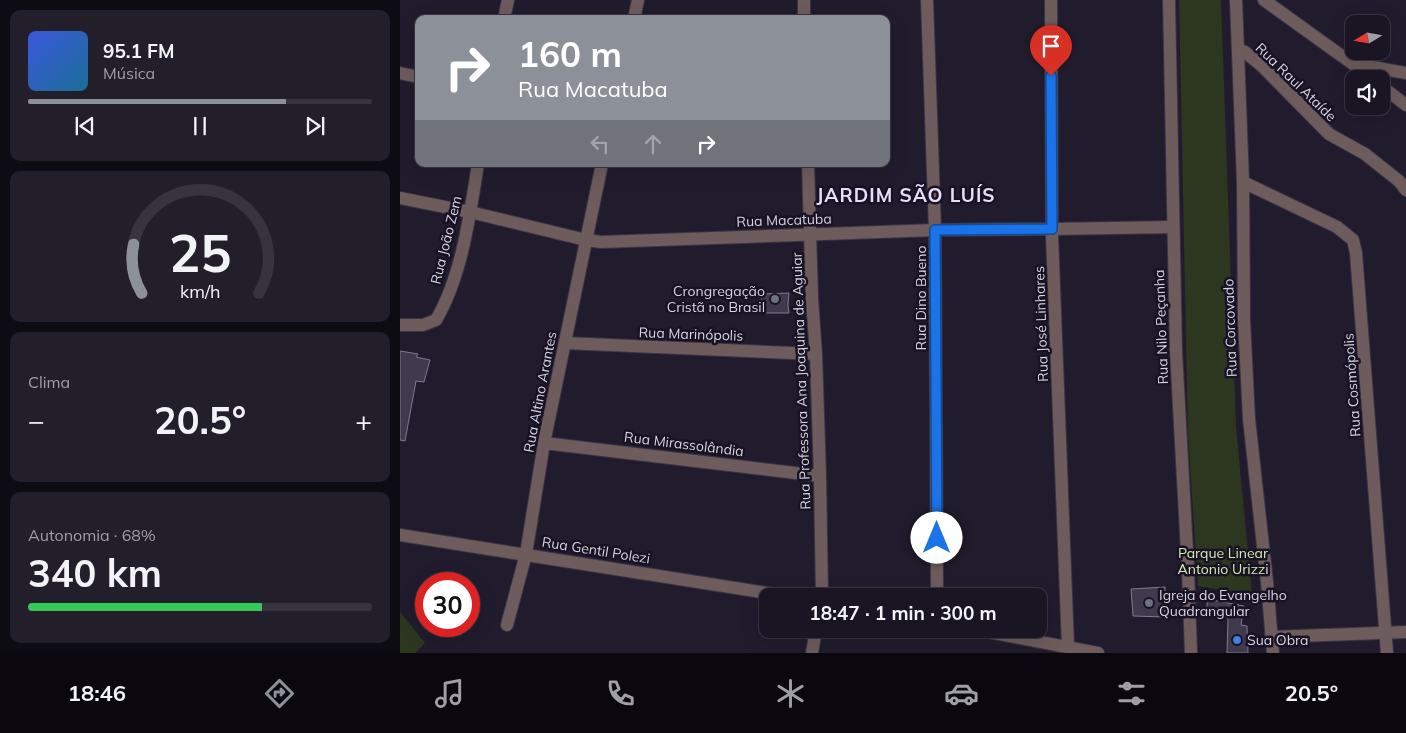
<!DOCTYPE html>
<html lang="pt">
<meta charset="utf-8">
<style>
body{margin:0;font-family:Mulish,sans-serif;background:#221e2a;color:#f1f3f6;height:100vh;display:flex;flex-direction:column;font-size:19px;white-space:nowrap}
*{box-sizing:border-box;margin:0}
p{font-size:16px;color:#9f9fa5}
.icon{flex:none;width:28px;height:28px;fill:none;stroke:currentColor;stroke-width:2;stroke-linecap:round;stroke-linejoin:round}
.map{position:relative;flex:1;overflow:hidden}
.side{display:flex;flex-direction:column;gap:10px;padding:10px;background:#0e0c13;width:400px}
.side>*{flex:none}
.top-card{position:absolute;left:15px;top:15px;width:475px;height:152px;border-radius:10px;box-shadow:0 5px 20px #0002,0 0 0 1px #373440;background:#8c9099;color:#fff;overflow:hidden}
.needle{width:32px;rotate:259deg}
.buttons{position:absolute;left:945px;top:15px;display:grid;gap:10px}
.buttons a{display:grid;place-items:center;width:45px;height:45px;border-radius:10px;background:#191522;box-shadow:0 5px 20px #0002,0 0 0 1px #373440;font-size:25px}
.speed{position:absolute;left:15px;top:572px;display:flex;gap:10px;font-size:25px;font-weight:700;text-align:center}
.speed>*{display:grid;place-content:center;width:65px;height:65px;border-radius:50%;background:#191522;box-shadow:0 5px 20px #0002,0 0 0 1px #373440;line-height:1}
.speed .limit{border:8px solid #d22;background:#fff;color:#111}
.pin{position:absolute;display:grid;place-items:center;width:42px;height:42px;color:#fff;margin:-51px -21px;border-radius:50% 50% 50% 0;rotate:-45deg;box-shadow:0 0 5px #0007}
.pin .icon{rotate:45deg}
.me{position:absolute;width:55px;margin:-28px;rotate:0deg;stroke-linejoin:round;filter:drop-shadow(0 0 4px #0008)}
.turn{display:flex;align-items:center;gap:18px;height:105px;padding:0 20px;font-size:22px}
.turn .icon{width:65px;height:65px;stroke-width:2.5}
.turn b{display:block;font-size:35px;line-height:42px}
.lanes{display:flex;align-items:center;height:48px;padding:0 20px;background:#0003;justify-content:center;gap:25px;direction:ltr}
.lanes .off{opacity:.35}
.big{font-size:38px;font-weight:700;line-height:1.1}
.side .card{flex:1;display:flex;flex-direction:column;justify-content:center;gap:8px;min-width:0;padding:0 18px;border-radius:10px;background:#221e2a}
.side .dial{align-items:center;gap:0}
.dial svg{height:130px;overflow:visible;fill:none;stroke:#373440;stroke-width:7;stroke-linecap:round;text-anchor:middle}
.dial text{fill:#f1f3f6;stroke:none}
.song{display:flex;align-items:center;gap:15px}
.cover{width:60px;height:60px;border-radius:8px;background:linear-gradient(135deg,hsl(230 70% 55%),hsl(200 70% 35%))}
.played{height:5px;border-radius:2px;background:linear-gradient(90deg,#8c9099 75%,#373440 75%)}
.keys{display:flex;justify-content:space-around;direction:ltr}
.heat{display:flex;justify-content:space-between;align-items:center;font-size:28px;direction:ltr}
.charge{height:8px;border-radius:4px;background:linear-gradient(90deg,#34c759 68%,#373440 0)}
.trip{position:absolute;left:359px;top:588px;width:288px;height:50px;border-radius:10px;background:#191522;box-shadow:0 5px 20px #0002,0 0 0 1px #373440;font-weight:700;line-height:50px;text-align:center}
.tabs{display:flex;height:80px;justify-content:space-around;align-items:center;background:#0a080e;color:#9f9fa5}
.tabs .icon{width:35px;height:35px}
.tabs .current{color:#8c9099}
.tabs b{font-size:22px;color:#f1f3f6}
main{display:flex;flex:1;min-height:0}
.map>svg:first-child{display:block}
</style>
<main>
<section class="side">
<div class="card">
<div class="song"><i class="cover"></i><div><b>95.1 FM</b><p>Música</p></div></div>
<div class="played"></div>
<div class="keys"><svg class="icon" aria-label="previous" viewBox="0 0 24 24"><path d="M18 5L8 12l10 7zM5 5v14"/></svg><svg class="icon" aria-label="pause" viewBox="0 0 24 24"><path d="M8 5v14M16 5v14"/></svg><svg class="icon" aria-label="next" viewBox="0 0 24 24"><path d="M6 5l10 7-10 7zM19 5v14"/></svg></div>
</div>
<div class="card dial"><svg viewBox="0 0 100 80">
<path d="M14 69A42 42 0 1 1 86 69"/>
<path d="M14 69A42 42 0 0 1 9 39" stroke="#8c9099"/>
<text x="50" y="56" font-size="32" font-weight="700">25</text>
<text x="50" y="72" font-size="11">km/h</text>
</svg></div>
<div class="card"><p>Clima</p>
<div class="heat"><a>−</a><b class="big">20.5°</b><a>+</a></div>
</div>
<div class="card"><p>Autonomia · 68%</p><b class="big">340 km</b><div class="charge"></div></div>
</section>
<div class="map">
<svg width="1006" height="653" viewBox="0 0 1006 653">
<rect width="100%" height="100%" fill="#211c2d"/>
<g fill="#2d371f">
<path d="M779 0H821L836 427 852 595 798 586 788 434Z"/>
<path d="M0 612 25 643 15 653H0Z"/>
</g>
<g fill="#3f3a4d" stroke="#7f798f">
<path d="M389 293 388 305 389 313H362L361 294Z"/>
<path d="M0 351 18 354 16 357 30 360 24 382 16 381 5 441 0 440Z"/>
<path d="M765 587V617L733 616 731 589Z"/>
<path d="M808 596 817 601 844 606 841 625 847 626 848 653H827L828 618 806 614Z"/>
</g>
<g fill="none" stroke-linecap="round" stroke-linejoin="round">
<g stroke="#3a3646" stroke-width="14">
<g id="minor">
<path d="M404 0V19"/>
<path d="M527 0 535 230 537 596"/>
<path d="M651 0 652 235 668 647"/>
<path d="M864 0 953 64 972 79"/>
<path d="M104 19 108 0"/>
<path d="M234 19 238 0"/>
<path d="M838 49 845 52 862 66 929 134 965 154 999 181 1006 190"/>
<path d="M956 64 1006 73"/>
<path d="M0 73 19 77"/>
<path d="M981 86 1006 105"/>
<path d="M408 164 412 299 416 354 420 476 422 596"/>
<path d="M843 182 937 227 953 240 956 253 987 653"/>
<path d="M0 198 70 212 186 240 201 242 535 230 652 229 773 227"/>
<path d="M0 325H23L36 320C62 276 70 214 78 164"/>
<path d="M165 343 416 354"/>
<path d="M144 443 420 476"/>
<path d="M0 535 386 596"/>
<path d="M107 625 126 554 144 443 202 164"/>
<path d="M573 629 698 653"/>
<path d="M871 637 1006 632"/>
<path d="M412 653 416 629"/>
</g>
</g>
<g stroke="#3a3646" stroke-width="14">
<g id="tertiary">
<path d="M769 0 776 351 788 570 791 653"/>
<path d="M836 0 843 182 844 320 849 419 867 582 873 653"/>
</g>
</g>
<use href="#minor" stroke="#6d5c5b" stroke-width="12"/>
<use href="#tertiary" stroke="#6d5c5b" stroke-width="12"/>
</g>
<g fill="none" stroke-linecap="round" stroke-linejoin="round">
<g stroke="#114b97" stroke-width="12">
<path id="route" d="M537 538 535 230 652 229 651 76"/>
</g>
<use href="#route" stroke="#1a73e8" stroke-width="9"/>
</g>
<g fill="#6b7280" stroke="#181324" stroke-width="2">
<circle cx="375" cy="299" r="5"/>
<circle cx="749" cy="603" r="5"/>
</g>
<circle fill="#3f7fe0" stroke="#181324" stroke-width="2" cx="837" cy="640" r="5"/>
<g text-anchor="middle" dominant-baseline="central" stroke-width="5" stroke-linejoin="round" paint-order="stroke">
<g font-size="14" fill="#d5d3df" stroke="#181324">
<text transform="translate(896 82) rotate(44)">Rua Raul Ataíde</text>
<text transform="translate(384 220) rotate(-2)">Rua Macatuba</text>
<text transform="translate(46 240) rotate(-76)">Rua João Zem</text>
<text transform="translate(521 298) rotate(-90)">Rua Dino Bueno</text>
<text transform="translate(641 324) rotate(-92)">Rua José Linhares</text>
<text transform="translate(761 327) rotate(-92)">Rua Nilo Peçanha</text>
<text transform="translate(830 328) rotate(-92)">Rua Corcovado</text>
<text transform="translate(291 334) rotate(2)">Rua Marinópolis</text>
<text transform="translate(401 381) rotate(-92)">Rua Professora Ana Joaquina de Aguiar</text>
<text transform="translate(952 385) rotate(-94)">Rua Cosmópolis</text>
<text transform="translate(140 392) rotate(-79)">Rua Altino Arantes</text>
<text transform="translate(284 444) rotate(7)">Rua Mirassolândia</text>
<text transform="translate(196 550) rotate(9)">Rua Gentil Polezi</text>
</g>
<g font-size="14" fill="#d5d3df" stroke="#181324" text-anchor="start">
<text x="365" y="291" text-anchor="end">Crongregação<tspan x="365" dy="16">Cristã no Brasil</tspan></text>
<text x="759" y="595">Igreja do Evangelho<tspan x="759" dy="16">Quadrangular</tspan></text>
<text x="847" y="640">Sua Obra</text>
</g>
<g font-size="14" fill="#d3ebb1" stroke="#181324">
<text x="823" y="553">Parque Linear<tspan x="823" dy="16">Antonio Urizzi</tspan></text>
</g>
<g font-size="19" font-weight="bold" letter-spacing="1" fill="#e4def7" stroke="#181324">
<text x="506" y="195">JARDIM SÃO LUÍS</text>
</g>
</g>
</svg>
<div class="buttons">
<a><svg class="needle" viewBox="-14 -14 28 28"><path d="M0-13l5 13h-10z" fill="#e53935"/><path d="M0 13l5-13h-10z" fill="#9f9fa5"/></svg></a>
<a><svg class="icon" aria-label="sound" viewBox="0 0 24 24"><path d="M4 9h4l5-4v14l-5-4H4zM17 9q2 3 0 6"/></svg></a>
</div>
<div class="speed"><div class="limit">30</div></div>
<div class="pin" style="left:651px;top:76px;background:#d93025"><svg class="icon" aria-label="arrive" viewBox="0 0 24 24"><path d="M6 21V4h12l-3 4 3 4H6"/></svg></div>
<svg class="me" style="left:537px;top:538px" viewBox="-20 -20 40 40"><circle r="19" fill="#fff"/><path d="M0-13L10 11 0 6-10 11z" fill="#1a73e8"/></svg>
<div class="trip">18:47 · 1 min · 300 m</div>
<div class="top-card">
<div class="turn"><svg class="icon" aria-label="right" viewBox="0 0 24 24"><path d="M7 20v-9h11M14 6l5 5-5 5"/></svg><div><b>160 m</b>Rua Macatuba</div></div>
<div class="lanes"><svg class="icon off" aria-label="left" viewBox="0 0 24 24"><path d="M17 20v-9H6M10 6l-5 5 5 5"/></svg><svg class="icon off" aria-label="ahead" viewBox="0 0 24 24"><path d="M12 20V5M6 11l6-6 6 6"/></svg><svg class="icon" aria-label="right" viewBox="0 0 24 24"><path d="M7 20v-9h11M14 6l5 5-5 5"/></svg></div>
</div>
</div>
</main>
<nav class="tabs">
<b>18:46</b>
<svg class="icon current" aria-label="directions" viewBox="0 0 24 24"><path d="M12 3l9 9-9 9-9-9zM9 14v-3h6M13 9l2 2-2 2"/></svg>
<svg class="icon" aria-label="music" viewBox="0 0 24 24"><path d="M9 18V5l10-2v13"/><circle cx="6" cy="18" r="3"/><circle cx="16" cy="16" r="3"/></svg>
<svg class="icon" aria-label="phone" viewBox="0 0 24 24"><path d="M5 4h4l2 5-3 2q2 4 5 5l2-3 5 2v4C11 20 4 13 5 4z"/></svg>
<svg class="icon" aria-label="climate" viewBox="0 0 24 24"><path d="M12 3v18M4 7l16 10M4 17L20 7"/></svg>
<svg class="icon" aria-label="car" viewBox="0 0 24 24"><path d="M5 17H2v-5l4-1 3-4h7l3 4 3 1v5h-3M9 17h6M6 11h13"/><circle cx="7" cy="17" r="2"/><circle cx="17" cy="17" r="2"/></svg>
<svg class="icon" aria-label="filters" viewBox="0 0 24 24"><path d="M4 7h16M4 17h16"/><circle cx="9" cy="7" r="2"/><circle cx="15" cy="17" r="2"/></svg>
<b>20.5°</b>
</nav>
